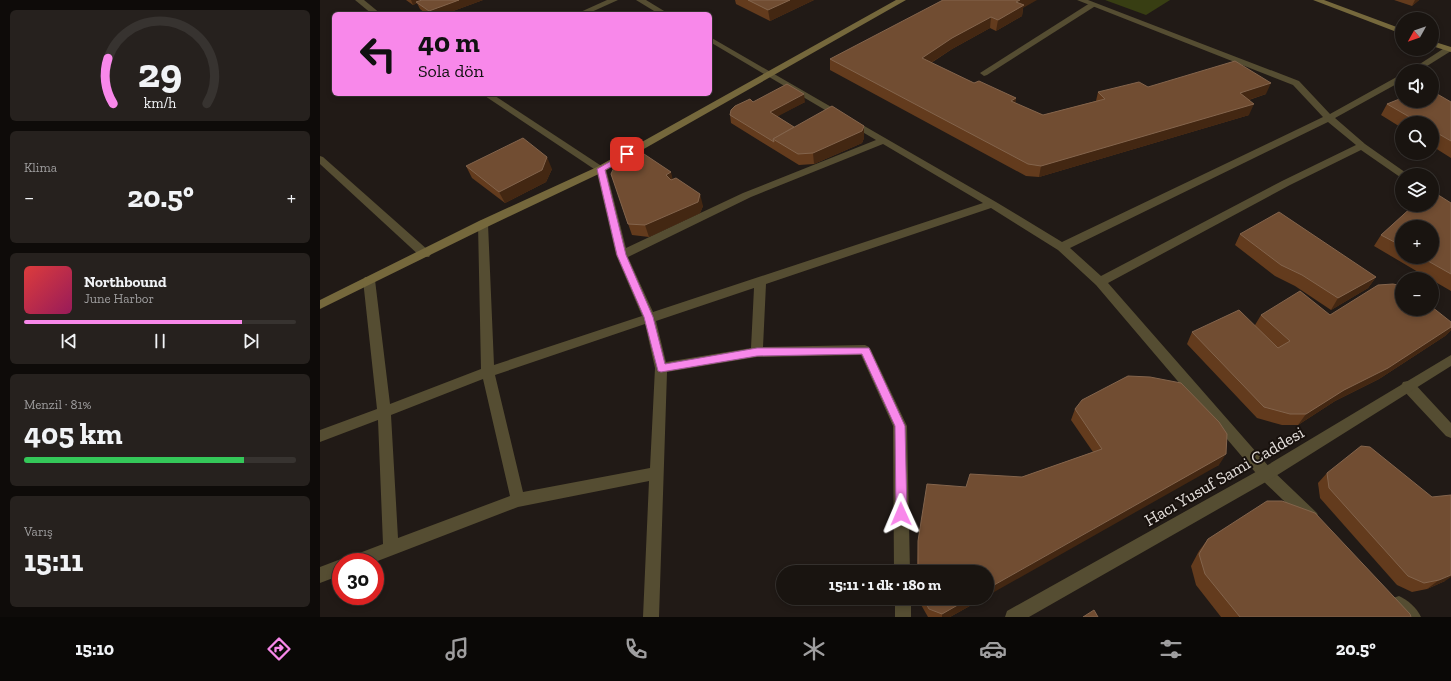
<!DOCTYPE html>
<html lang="tr">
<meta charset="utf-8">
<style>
body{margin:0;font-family:"Zilla Slab",serif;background:#26211e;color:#f1f3f6;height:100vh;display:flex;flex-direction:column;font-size:15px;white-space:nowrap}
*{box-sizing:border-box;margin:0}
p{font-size:13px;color:#9f9e9f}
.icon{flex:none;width:22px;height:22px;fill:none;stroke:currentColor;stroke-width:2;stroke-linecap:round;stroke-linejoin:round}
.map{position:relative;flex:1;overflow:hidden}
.sheet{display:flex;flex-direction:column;gap:10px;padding:10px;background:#0e0b09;width:320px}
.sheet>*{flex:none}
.top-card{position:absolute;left:12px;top:12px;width:380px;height:84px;border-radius:6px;box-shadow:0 2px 6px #0003,0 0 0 1px #373330;background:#f888ea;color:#111;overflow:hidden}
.needle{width:26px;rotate:230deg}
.fabs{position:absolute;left:1075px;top:12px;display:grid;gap:8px}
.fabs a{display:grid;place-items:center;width:44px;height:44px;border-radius:50%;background:#191410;box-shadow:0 2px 6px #0003,0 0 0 1px #373330;font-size:20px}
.speed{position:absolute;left:12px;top:553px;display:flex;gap:8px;font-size:20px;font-weight:700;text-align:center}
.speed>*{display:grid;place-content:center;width:52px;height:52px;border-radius:50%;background:#191410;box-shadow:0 2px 6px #0003,0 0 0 1px #373330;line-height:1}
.speed .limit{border:6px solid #d22;background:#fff;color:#111}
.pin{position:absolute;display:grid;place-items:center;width:34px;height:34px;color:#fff;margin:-17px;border-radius:8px;box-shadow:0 2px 6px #0006}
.me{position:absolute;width:44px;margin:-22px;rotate:359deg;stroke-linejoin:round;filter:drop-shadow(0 0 3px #0008)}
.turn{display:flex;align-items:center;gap:14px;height:84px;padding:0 20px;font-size:18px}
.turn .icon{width:52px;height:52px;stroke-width:2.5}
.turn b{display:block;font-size:28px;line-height:34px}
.big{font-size:30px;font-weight:700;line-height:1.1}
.sheet .tile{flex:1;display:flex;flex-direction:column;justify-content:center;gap:6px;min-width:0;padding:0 14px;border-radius:6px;background:#26211e}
.sheet .dial{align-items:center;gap:0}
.dial svg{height:104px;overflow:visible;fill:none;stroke:#373330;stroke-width:7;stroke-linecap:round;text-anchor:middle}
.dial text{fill:#f1f3f6;stroke:none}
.song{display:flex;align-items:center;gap:12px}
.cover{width:48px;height:48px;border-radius:6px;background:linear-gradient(135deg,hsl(0 70% 55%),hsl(330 70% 35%))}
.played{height:4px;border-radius:2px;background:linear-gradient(90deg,#f888ea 80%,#373330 80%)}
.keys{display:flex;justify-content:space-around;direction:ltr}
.heat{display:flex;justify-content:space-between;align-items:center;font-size:22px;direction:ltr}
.charge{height:6px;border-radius:3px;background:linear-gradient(90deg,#34c759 81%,#373330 0)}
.trip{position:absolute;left:456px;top:565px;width:218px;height:40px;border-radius:20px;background:#191410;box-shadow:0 2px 6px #0003,0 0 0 1px #373330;font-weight:700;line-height:40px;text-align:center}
.tab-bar{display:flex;height:64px;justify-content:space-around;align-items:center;background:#0a0806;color:#9f9e9f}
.tab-bar .icon{width:28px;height:28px}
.tab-bar .active{color:#f888ea}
.tab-bar b{font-size:18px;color:#f1f3f6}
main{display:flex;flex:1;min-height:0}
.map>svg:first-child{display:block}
</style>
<main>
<section class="sheet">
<div class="tile dial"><svg viewBox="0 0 100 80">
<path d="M14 69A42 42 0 1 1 86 69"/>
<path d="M14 69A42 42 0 0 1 10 34" stroke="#f888ea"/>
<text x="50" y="56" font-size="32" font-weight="700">29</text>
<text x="50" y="72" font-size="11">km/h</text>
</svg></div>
<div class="tile"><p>Klima</p>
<div class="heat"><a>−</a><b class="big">20.5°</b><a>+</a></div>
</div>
<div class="tile">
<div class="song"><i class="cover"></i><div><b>Northbound</b><p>June Harbor</p></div></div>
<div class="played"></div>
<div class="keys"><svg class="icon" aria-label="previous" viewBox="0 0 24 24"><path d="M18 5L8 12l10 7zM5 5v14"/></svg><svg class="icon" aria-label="pause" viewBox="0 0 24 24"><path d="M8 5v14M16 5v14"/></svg><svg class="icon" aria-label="next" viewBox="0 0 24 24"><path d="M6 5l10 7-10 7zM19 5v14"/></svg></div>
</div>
<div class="tile"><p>Menzil · 81%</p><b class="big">405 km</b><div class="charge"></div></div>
<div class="tile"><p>Varış</p><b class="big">15:11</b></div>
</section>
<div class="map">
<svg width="1131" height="617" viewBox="0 0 1131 617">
<rect width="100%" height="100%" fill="#211a16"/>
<path fill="#383e13" d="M785 0H850L826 15Z"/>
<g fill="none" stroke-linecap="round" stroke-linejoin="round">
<path fill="#554d32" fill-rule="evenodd" d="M770 3 777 5 667 75 664 76 660 73Z"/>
<g fill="#554d32" fill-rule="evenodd">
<path d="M287 0H298L267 14H256Z"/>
<path d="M316 0H326L349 14H339Z"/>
<path d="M757 0H768L979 81 1010 114 1082 74V81L1015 118 1045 144 1089 175H1082V178L1080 177 1041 150 970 185 788 283 951 469 997 513 999 518 997 523 992 525 987 523 941 479 776 285 738 250 671 208 446 284 443 347 545 345 549 347 551 350 587 426 590 572H574L573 426 541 355 437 357 347 372 339 617H323L329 481 198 507 55 562H27L29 557 63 544 58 420 0 442V430L57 409 43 280 45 277H53L55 280 70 404 161 369 158 224 159 221 163 220 168 224 174 365 322 316 296 255 276 169 277 167 281 166 286 169 306 248 423 193 556 140 390 42V37L676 202 742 242 1003 117 973 85ZM1008 122 1036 145 962 181 781 276 750 248ZM563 144 663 203 333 312 308 257 431 197ZM434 288 431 348 346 362 336 321ZM325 324 335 368 330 468 203 492 175 375ZM163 379 190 496 78 538 71 415Z"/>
<path d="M1126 47H1131V51L1099 71H1089Z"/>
<path d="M1088 381 1093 382 1131 423V438L1126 436 1083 390 1081 386 1083 382Z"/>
<path d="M21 559 27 562H21V575L0 583V567Z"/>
<path d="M1079 596C1088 600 1097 608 1101 617H1081L1073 610 1071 604 1073 598Z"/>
<rect x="575" y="598" width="16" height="19"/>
</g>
<g fill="#554d32" fill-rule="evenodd">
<path d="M35 0H44L61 14H52Z"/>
<path d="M162 94H172L286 169 285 171H277Z"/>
<path d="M0 156 3 157 109 251 111 254 109 257H101L0 164Z"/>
<path d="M1131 355V366L951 479 709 617H685L687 611 941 469Z"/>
</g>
<g fill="#75683c" fill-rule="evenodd">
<path d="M576 0H586L285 171 167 227 0 309V300L159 221 277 167Z"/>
<path d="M993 0H1004L1082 29V34Z"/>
<path d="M1112 41 1131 47V52L1112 46Z"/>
</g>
</g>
<g fill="#633b1d" fill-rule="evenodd">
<path d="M86 0H163L125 14H106L100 9 97 3 93 5Z"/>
<path d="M415 0H494L450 21 416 4Z"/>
<path d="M1074 0H1099L1092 6Z"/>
<path d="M703 8 702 16 676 31 670 28 632 49 611 63 654 83 696 98 695 103 723 115 776 101 778 92 828 87 946 94 929 100V115L719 177 706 176 510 70V59Z"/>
<path d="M433 102H485L457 116 474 127 544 126V138L542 143 494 164 479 165 411 123 410 115Z"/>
<path d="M1131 102V158L1112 146V123H1082V128L1061 115 1067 104Z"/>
<path d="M146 166 232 169 226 182 185 203 152 178Z"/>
<path d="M291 174 353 180 383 206 380 213 329 237 312 235Z"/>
<path d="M1131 203V291L1112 280V279H1110L1054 246 1061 235ZM1082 227 1112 257H1082Z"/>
<path d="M920 234 1056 277 1048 288 1011 310 975 286 955 276 915 245Z"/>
<path d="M941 315H1010L1131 322V330L1125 336 1059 379 1015 401 978 425H962L937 418 867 344 872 332 935 325Z"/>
<path d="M755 409 899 465 667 572H597L598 541 646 487 702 477 773 452 751 420Z"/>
<path d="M1007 473 1125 581 1107 589 1092 592 1077 585 1000 498 998 483Z"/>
<path d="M888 539 1091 617H901L876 585 871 566 879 551Z"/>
<path d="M600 598H664L630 617H608L600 603Z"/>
</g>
<g fill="#432712">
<path d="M91 0H106L96 2 97 3 93 5Z"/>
<path d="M139 0H163L125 14H111L109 11Z"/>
<path d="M470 0H494L450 21 448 10Z"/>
<path d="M700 0H717L703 8 702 16 676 31 678 20 696 2Z"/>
<path d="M1095 0H1099L1092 6Z"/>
<path d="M671 17 670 28 632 49 601 69 602 58 632 38Z"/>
<path d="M951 83 946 94 916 104 920 93Z"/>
<path d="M484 94 485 102 451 120 450 112Z"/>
<path d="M696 98 694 110 691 101Z"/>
<path d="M934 104 929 115 719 177 721 166Z"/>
<path d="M544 126V138L542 143 494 164 493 153Z"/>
<path d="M227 157 232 169 226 182 185 203 179 192Z"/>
<path d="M351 172 354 184 346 175Z"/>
<path d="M380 194 383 206 380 213 329 237 325 225Z"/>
<path d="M1056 277 1048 288 1011 310 1018 298Z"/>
<path d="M1131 327V330L1125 336 1059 379 1015 401 978 425 986 414 1024 390Z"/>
<path d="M906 454 899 465 667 596V589Z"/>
<path d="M1131 575V577L1125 581 1107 589 1119 580Z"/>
<path d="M650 598H664L630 617H622V614Z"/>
</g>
<g fill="#714d32" stroke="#83644c">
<path d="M102 0H139L109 11 96 2Z"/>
<path d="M428 0H470L448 10Z"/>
<path d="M623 0H700L696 2 704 5 678 20 671 17 632 38 602 58 654 83 659 81 696 98 691 101 723 115 785 99 778 92 819 82 828 87 915 61 951 83 920 93 934 104 721 166 708 164 510 59Z"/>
<path d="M467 84 484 94 450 112 474 127 453 139 454 142 410 115 411 110 415 106 430 99 433 102Z"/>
<path d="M1112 91 1131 102V141L1112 130V123H1100L1067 104 1082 98V101H1112Z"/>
<path d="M512 106 544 126 542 131 493 153 478 154 453 139Z"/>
<path d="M203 138 227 157 222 170 179 192 146 166Z"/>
<path d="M321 152 351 172 346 175 351 180 356 178 380 194 378 202 325 225 308 224 291 174 296 163Z"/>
<path d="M1112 191 1131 203V274L1101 257H1112V227H1082V246L1061 235 1094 205H1112Z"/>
<path d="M959 212 1056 277 1018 298 982 275 961 265 920 234Z"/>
<path d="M1073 284 1082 286V309H1112V307L1131 322V327L1068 368 1024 390 986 414H970L944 407 872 332 919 310 958 348 970 341 941 315 980 291 1010 315 1058 285Z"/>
<path d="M808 376 830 377 861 383 899 422 907 434 906 454 667 589V572H598V541L607 484 646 487 650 474 702 477 782 449 755 409 762 400Z"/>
<path d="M1041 446 1050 447 1112 497 1131 495V575L1119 580 1104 583 1088 576 1009 488 1007 473Z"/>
<path d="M947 501H962L995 513 1090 614 1091 617H920L885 574 879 554 888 539Z"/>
<path d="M603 598H650L622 614 609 609Z"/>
<path d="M774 610 778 617H763Z"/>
</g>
<path fill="#f888ea" stroke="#a15898" d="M307 152 311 154 310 156 285 170 306 255 333 317 345 364 437 348H549L585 426 587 514 585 517 581 519 577 517 576 514 575 426 542 354 437 356 341 372 338 371 324 317 297 255 277 169Z"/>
<g text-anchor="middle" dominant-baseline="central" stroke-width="4" stroke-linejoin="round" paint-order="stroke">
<g font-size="17" fill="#e4dfdc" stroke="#18110d">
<text transform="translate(904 476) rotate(-30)">Hacı Yusuf Sami Caddesi</text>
</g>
</g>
</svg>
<div class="fabs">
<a><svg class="needle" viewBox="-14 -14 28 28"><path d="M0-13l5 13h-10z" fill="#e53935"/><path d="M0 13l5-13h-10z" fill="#9f9e9f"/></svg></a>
<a><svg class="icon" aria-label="sound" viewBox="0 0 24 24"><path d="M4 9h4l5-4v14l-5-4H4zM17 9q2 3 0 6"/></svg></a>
<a><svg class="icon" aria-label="search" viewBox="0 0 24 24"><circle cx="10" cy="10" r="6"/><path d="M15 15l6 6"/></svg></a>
<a><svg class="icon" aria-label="layers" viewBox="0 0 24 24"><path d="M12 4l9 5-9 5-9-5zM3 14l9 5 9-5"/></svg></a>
<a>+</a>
<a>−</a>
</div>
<div class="speed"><div class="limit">30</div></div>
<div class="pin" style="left:307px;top:154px;background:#d93025"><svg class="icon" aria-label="arrive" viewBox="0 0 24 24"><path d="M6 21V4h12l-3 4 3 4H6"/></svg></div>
<svg class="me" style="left:581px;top:514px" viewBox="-20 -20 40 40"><path d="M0-17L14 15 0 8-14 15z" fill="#f888ea" stroke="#fff" stroke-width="4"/></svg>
<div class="trip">15:11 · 1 dk · 180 m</div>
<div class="top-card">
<div class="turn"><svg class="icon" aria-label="left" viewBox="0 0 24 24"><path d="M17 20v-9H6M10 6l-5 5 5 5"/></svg><div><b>40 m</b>Sola dön</div></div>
</div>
</div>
</main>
<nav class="tab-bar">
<b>15:10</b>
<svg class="icon active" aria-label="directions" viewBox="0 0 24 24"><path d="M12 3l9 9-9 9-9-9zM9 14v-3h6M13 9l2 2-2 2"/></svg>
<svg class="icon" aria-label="music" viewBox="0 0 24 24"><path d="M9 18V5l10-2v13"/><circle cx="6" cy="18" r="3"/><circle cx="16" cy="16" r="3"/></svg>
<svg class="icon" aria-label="phone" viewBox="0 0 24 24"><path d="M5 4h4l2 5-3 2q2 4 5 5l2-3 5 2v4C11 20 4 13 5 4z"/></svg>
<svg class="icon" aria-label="climate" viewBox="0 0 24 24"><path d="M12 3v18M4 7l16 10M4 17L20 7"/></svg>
<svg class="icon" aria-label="car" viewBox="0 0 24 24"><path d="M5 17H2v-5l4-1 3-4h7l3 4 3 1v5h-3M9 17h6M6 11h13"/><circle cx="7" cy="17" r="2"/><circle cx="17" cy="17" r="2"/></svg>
<svg class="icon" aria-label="filters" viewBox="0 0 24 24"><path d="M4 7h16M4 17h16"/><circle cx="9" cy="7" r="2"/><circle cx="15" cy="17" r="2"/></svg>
<b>20.5°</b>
</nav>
